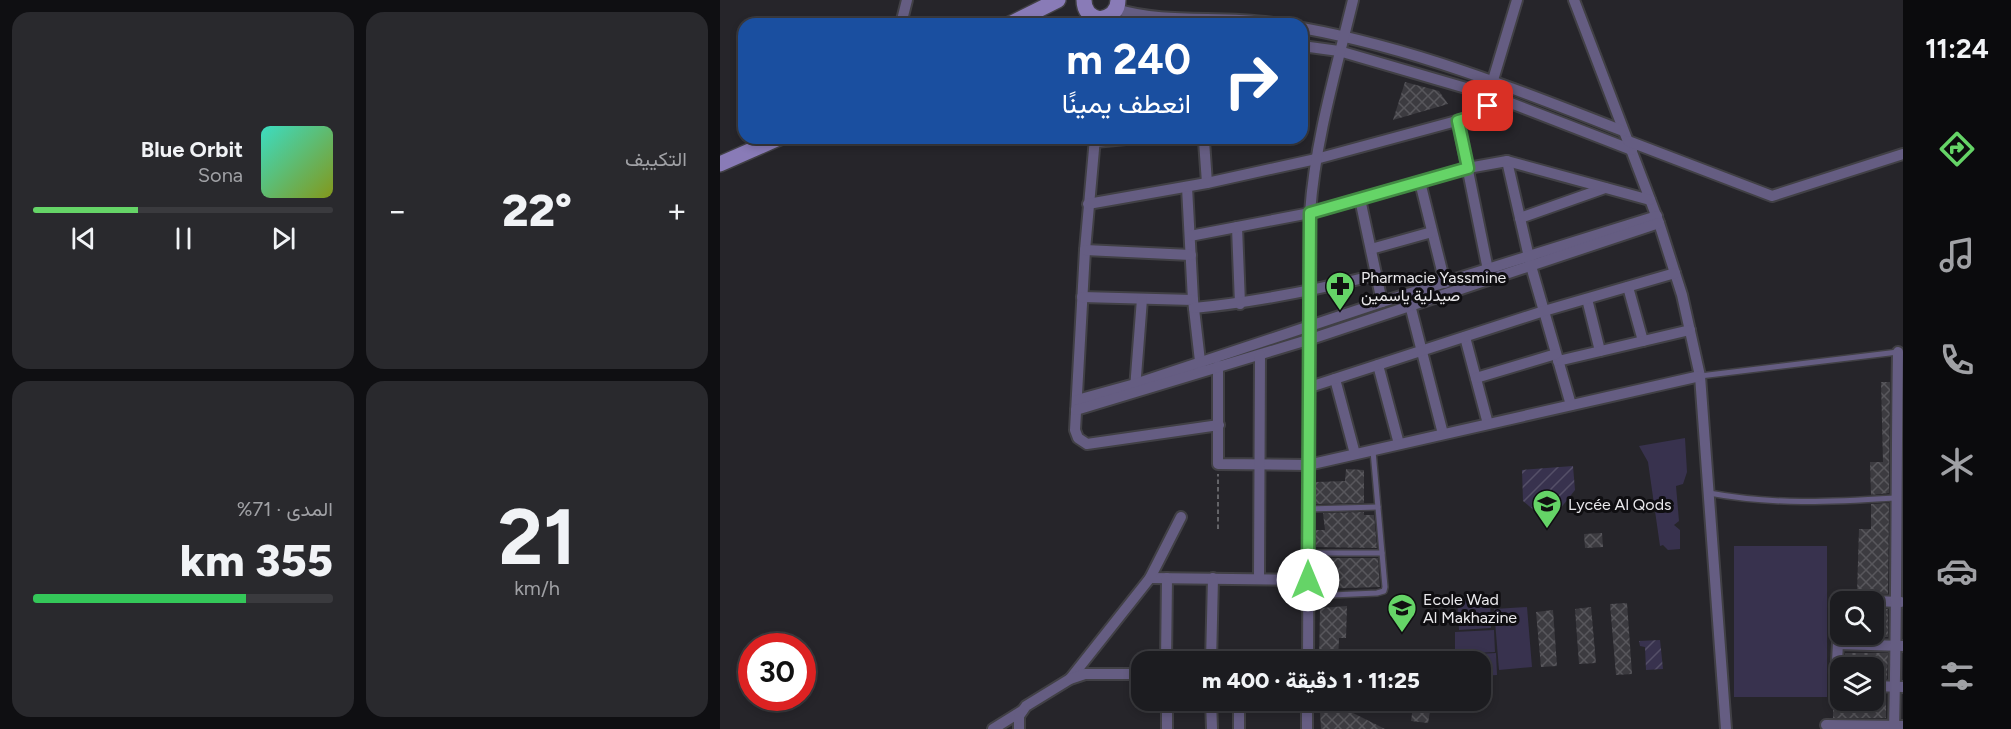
<!DOCTYPE html>
<html lang="ar">
<meta charset="utf-8">
<style>
body{margin:0;font-family:Figtree,Vazirmatn,sans-serif;background:#29292d;color:#f1f3f6;direction:rtl;height:100vh;display:flex;flex-direction:column;font-size:22px;white-space:nowrap}
*{box-sizing:border-box;margin:0}
p{font-size:20px;color:#a0a1a5}
.icon{flex:none;width:33px;height:33px;fill:none;stroke:currentColor;stroke-width:2;stroke-linecap:round;stroke-linejoin:round}
.map{position:relative;flex:1;overflow:hidden;direction:ltr}
.details{display:flex;flex-direction:column;gap:12px;padding:12px;background:#0f0f12;width:720px}
.details>*{flex:none}
.guide{position:absolute;left:18px;top:18px;width:570px;height:126px;border-radius:18px;box-shadow:0 3px 9px #0003,0 0 0 2px #3a3a3e;direction:rtl;background:#1a4fa0;color:#fff;overflow:hidden}
.fabs{position:absolute;left:1110px;top:591px;display:grid;gap:12px}
.fabs a{display:grid;place-items:center;width:54px;height:54px;border-radius:12px;background:#1c1c20;box-shadow:0 3px 9px #0003,0 0 0 2px #3a3a3e;font-size:30px}
.speed{position:absolute;left:18px;top:633px;display:flex;gap:12px;font-size:30px;font-weight:700;text-align:center}
.speed>*{display:grid;place-content:center;width:78px;height:78px;border-radius:50%;background:#1c1c20;box-shadow:0 3px 9px #0003,0 0 0 2px #3a3a3e;line-height:1}
.speed .limit{border:9px solid #d22;background:#fff;color:#111}
.pin{position:absolute;display:grid;place-items:center;width:51px;height:51px;color:#fff;margin:-26px;border-radius:12px;box-shadow:0 3px 9px #0006}
.me{position:absolute;width:66px;margin:-33px;rotate:0deg;stroke-linejoin:round;filter:drop-shadow(0 0 4px #0008)}
.turn{display:flex;align-items:center;gap:21px;height:126px;padding:0 18px;font-size:27px}
.turn .icon{width:78px;height:78px;stroke-width:2.5}
.turn b{display:block;font-size:42px;line-height:51px}
.big{font-size:45px;font-weight:800;line-height:1.1}
.details .card{flex:1;display:flex;flex-direction:column;justify-content:center;gap:9px;min-width:0;padding:0 21px;border-radius:18px;background:#29292d}
.details .dial{align-items:center;gap:0}
.dial b{font-size:78px;line-height:1}
.song{display:flex;align-items:center;gap:18px}
.cover{width:72px;height:72px;border-radius:9px;background:linear-gradient(135deg,hsl(170 70% 55%),hsl(70 70% 35%))}
.played{height:6px;border-radius:3px;background:linear-gradient(90deg,#65d467 35%,#3a3a3e 35%)}
.keys{display:flex;justify-content:space-around;direction:ltr}
.heat{display:flex;justify-content:space-between;align-items:center;font-size:33px;direction:ltr}
.charge{height:9px;border-radius:4px;background:linear-gradient(90deg,#34c759 71%,#3a3a3e 0)}
.details .tiles{flex:1;display:grid;gap:12px;grid-template-columns:repeat(2,1fr)}
.trip{position:absolute;left:411px;top:651px;width:360px;height:60px;border-radius:18px;background:#1c1c20;box-shadow:0 3px 9px #0003,0 0 0 2px #3a3a3e;font-weight:800;line-height:60px;text-align:center;direction:rtl}
main{display:flex;flex:1;min-height:0}
.menu{display:flex;flex-direction:column;width:108px;justify-content:space-around;align-items:center;background:#0b0b0d;color:#a0a1a5}
.menu .icon{width:42px;height:42px}
.menu .current{color:#65d467}
.menu b{font-size:27px;color:#f1f3f6}
.map>svg:first-child{display:block}
</style>
<main>
<nav class="menu">
<b>11:24</b>
<svg class="icon current" aria-label="directions" viewBox="0 0 24 24"><path d="M12 3l9 9-9 9-9-9zM9 14v-3h6M13 9l2 2-2 2"/></svg>
<svg class="icon" aria-label="music" viewBox="0 0 24 24"><path d="M9 18V5l10-2v13"/><circle cx="6" cy="18" r="3"/><circle cx="16" cy="16" r="3"/></svg>
<svg class="icon" aria-label="phone" viewBox="0 0 24 24"><path d="M5 4h4l2 5-3 2q2 4 5 5l2-3 5 2v4C11 20 4 13 5 4z"/></svg>
<svg class="icon" aria-label="climate" viewBox="0 0 24 24"><path d="M12 3v18M4 7l16 10M4 17L20 7"/></svg>
<svg class="icon" aria-label="car" viewBox="0 0 24 24"><path d="M5 17H2v-5l4-1 3-4h7l3 4 3 1v5h-3M9 17h6M6 11h13"/><circle cx="7" cy="17" r="2"/><circle cx="17" cy="17" r="2"/></svg>
<svg class="icon" aria-label="filters" viewBox="0 0 24 24"><path d="M4 7h16M4 17h16"/><circle cx="9" cy="7" r="2"/><circle cx="15" cy="17" r="2"/></svg>
</nav>
<div class="map">
<svg width="1183" height="729" viewBox="0 0 1183 729">
<defs>
<pattern id="garden-furrows" width="10" height="10" patternUnits="userSpaceOnUse" patternTransform="scale(1.5)"><rect width="10" height="10" fill="#38324e"/><path d="M-1 1l2-2M0 10L10 0M9 11l2-2" fill="none" stroke="#555068"/></pattern>
<pattern id="building-cross-hatch" width="8" height="8" patternUnits="userSpaceOnUse" patternTransform="scale(1.5)"><rect width="8" height="8" fill="#3c3b40"/><path d="M0 0l8 8M0 8l8-8" fill="none" stroke="#58575c"/></pattern>
</defs>
<rect width="100%" height="100%" fill="#26252a"/>
<g fill="#38324e">
<path d="M965 438 967 472 963 484 956 486 959 521 954 525 960 530V549L948 550 943 545 940 546 928 462 919 446Z"/>
<rect x="1014" y="546" width="93" height="151"/>
<path d="M770 597 771 628 739 630 737 598Z"/>
<path d="M807 607 812 667 779 670 774 609Z"/>
<path d="M774 630 775 652 735 654V632Z"/>
<path d="M776 653 777 675 761 676 760 662 737 661 736 655Z"/>
</g>
<g fill="url(#garden-furrows)">
<path d="M853 466 855 490 829 523 803 501 802 470Z"/>
<path d="M940 640 943 669 926 670 925 647 920 646 919 641Z"/>
</g>
<g fill="url(#building-cross-hatch)">
<path d="M685 82 719 91 728 104 673 120Z"/>
<path d="M1161 382H1170L1169 493 1151 495 1150 462H1163Z"/>
<path d="M626 469 644 470V503L596 504V482L625 481Z"/>
<path d="M1169 503 1168 594 1137 593 1139 529H1151V504Z"/>
<path d="M644 512V515H654L657 548 596 547V530H605L603 513Z"/>
<path d="M882 533 883 547 865 548 864 534Z"/>
<path d="M601 558H658L660 587 596 589V574H601Z"/>
<path d="M907 603 912 674 896 675 890 604Z"/>
<path d="M627 606 626 638H619L618 662H599L600 608Z"/>
<path d="M871 607 876 663 859 664 855 609Z"/>
<rect x="1154" y="609" width="14" height="28"/>
<path d="M833 610 837 666 821 667 816 612Z"/>
<path d="M1125 653H1168L1167 679H1154V668H1125Z"/>
<path d="M1154 693 1166 694V718H1113V700H1154Z"/>
<path d="M694 700H712L708 723 691 721Z"/>
<path d="M627 710 665 729H601L600 711Z"/>
</g>
<g fill="none" stroke-linecap="round" stroke-linejoin="round">
<g stroke="#414045" stroke-width="8">
<g id="lane">
<path d="M980 376 1178 352"/>
<path d="M989 493C1054 505 1110 502 1175 498"/>
<path d="M588 509 658 507"/>
<path d="M588 553H662"/>
<path d="M588 596 657 593 664 591 665 587 653 451"/>
</g>
</g>
<g stroke="#414045" stroke-width="14">
<g id="street">
<path d="M854 0 939 223 962 295 980 376 1006 729"/>
<path d="M396 9C448 25 505 14 559 24"/>
<path d="M181 24 187 0"/>
<path d="M582 28C693 48 799 90 903 131"/>
<path d="M582 46 619 51 770 95 912 150"/>
<path d="M738 121 768 270"/>
<path d="M375 138 365 250 355 430 358 438 367 444 499 425"/>
<path d="M481 138 484 141 487 183"/>
<path d="M908 141 1052 196 1183 154"/>
<path d="M375 142 416 138"/>
<path d="M787 161 811 266 851 405"/>
<path d="M700 182 725 283"/>
<path d="M467 187 473 300"/>
<path d="M640 199 662 302"/>
<path d="M368 204 487 183 596 159 755 116 768 106 773 80 797 0"/>
<path d="M800 218 885 188"/>
<path d="M517 227 520 304"/>
<path d="M470 236 590 213 748 168 787 161 930 200"/>
<path d="M651 249 712 232"/>
<path d="M365 250 471 255"/>
<path d="M908 287 923 341"/>
<path d="M362 297 473 300 481 370"/>
<path d="M867 299 880 351"/>
<path d="M689 301 723 434"/>
<path d="M474 308C536 302 596 290 656 275"/>
<path d="M745 337 768 424"/>
<path d="M838 361 970 330"/>
<path d="M658 365 679 444"/>
<path d="M498 366V464L588 465 980 376"/>
<path d="M756 378 836 354"/>
<path d="M615 379 635 454"/>
<path d="M590 387 824 311 955 273"/>
<path d="M415 389 422 299"/>
<path d="M357 400 415 384 662 302 937 216"/>
<path d="M356 410 591 339 939 223"/>
<path d="M430 578 588 580"/>
<path d="M539 579 540 355"/>
<path d="M1122 602 1126 600 1181 602"/>
<path d="M1120 604 1116 681 1120 686"/>
<path d="M1118 644 1183 646"/>
<path d="M446 662 447 578"/>
<path d="M491 662 493 578"/>
<path d="M588 662 590 213C595 141 616 70 633 0"/>
<path d="M350 679 430 578 461 517"/>
<path d="M1154 686 1183 687"/>
<path d="M447 700V729"/>
<path d="M491 700 492 729"/>
<path d="M1106 725 1183 726"/>
<path d="M273 729 302 711"/>
<path d="M299 729V716L306 706 350 679 365 674H422"/>
<path d="M519 729V700"/>
<path d="M587 729V700"/>
<path d="M1174 729C1177 604 1176 478 1178 352"/>
</g>
</g>
<g stroke="#414045" stroke-width="18">
<g id="secondary">
<path d="M364 0C364 11 370 17 380 19 391 17 398 11 398 0"/>
<path d="M290 24 338 0"/>
<path d="M0 164 59 138"/>
</g>
</g>
<path stroke="#7a797d" stroke-width="1.5" stroke-dasharray="4.5 3" stroke-linecap="butt" d="M498 529V474"/>
<use href="#lane" stroke="#655d82" stroke-width="5"/>
<use href="#street" stroke="#655d82" stroke-width="10"/>
<use href="#secondary" stroke="#897bb7" stroke-width="15"/>
</g>
<g fill="none" stroke-linecap="round" stroke-linejoin="round">
<g stroke="#428a43" stroke-width="15">
<path id="route" d="M588 580 590 213 748 168 738 121 755 116 768 106"/>
</g>
<use href="#route" stroke="#65d467" stroke-width="10"/>
</g>
<defs>
<g id="pharmacy-pin" transform="scale(1.5)"><path d="M0 17L-7.5 6A9.5 9.5 0 1 1 7.5 6Z" fill="#65d467" stroke="#0f0e11"/><path d="M-2-6h4v4h4v4h-4v4h-4v-4h-4v-4h4Z" fill="#111"/></g>
<g id="school-pin" transform="scale(1.5)"><path d="M0 17L-7.5 6A9.5 9.5 0 1 1 7.5 6Z" fill="#65d467" stroke="#0f0e11"/><path d="M0-5L7-2L0 1L-7-2ZM-4 1L0 2.5L4 1V4Q0 6-4 4Z" fill="#111"/></g>
</defs>
<g fill-rule="evenodd">
<use href="#pharmacy-pin" x="620" y="286"/>
<use href="#school-pin" x="827" y="504"/>
<use href="#school-pin" x="682" y="608"/>
</g>
<g text-anchor="middle" dominant-baseline="central" stroke-width="6" stroke-linejoin="round" paint-order="stroke">
<g font-size="16" fill="#eae9ec" stroke="#0f0e11" text-anchor="start">
<text x="641" y="277">Pharmacie Yassmine<tspan x="641" dy="18">صيدلية ياسمين</tspan></text>
<text x="848" y="504">Lycée Al Qods</text>
<text x="703" y="599">Ecole Wad<tspan x="703" dy="18">Al Makhazine</tspan></text>
</g>
</g>
</svg>
<div class="fabs">
<a><svg class="icon" aria-label="search" viewBox="0 0 24 24"><circle cx="10" cy="10" r="6"/><path d="M15 15l6 6"/></svg></a>
<a><svg class="icon" aria-label="layers" viewBox="0 0 24 24"><path d="M12 4l9 5-9 5-9-5zM3 14l9 5 9-5"/></svg></a>
</div>
<div class="speed"><div class="limit">30</div></div>
<div class="pin" style="left:768px;top:106px;background:#d93025"><svg class="icon" aria-label="arrive" viewBox="0 0 24 24"><path d="M6 21V4h12l-3 4 3 4H6"/></svg></div>
<svg class="me" style="left:588px;top:580px" viewBox="-20 -20 40 40"><circle r="19" fill="#fff"/><path d="M0-13L10 11 0 6-10 11z" fill="#65d467"/></svg>
<div class="trip">11:25 · 1 دقيقة · 400 m</div>
<div class="guide">
<div class="turn"><svg class="icon" aria-label="right" viewBox="0 0 24 24"><path d="M7 20v-9h11M14 6l5 5-5 5"/></svg><div><b>240 m</b>انعطف يمينًا</div></div>
</div>
</div>
<section class="details">
<div class="tiles">
<div class="card"><p>التكييف</p>
<div class="heat"><a>−</a><b class="big">22°</b><a>+</a></div>
</div>
<div class="card">
<div class="song"><i class="cover"></i><div><b>Blue Orbit</b><p>Sona</p></div></div>
<div class="played"></div>
<div class="keys"><svg class="icon" aria-label="previous" viewBox="0 0 24 24"><path d="M18 5L8 12l10 7zM5 5v14"/></svg><svg class="icon" aria-label="pause" viewBox="0 0 24 24"><path d="M8 5v14M16 5v14"/></svg><svg class="icon" aria-label="next" viewBox="0 0 24 24"><path d="M6 5l10 7-10 7zM19 5v14"/></svg></div>
</div>
<div class="card dial"><b>21</b><p>km/h</p></div>
<div class="card"><p>المدى · 71%</p><b class="big">355 km</b><div class="charge"></div></div>
</div>
</section>
</main>
